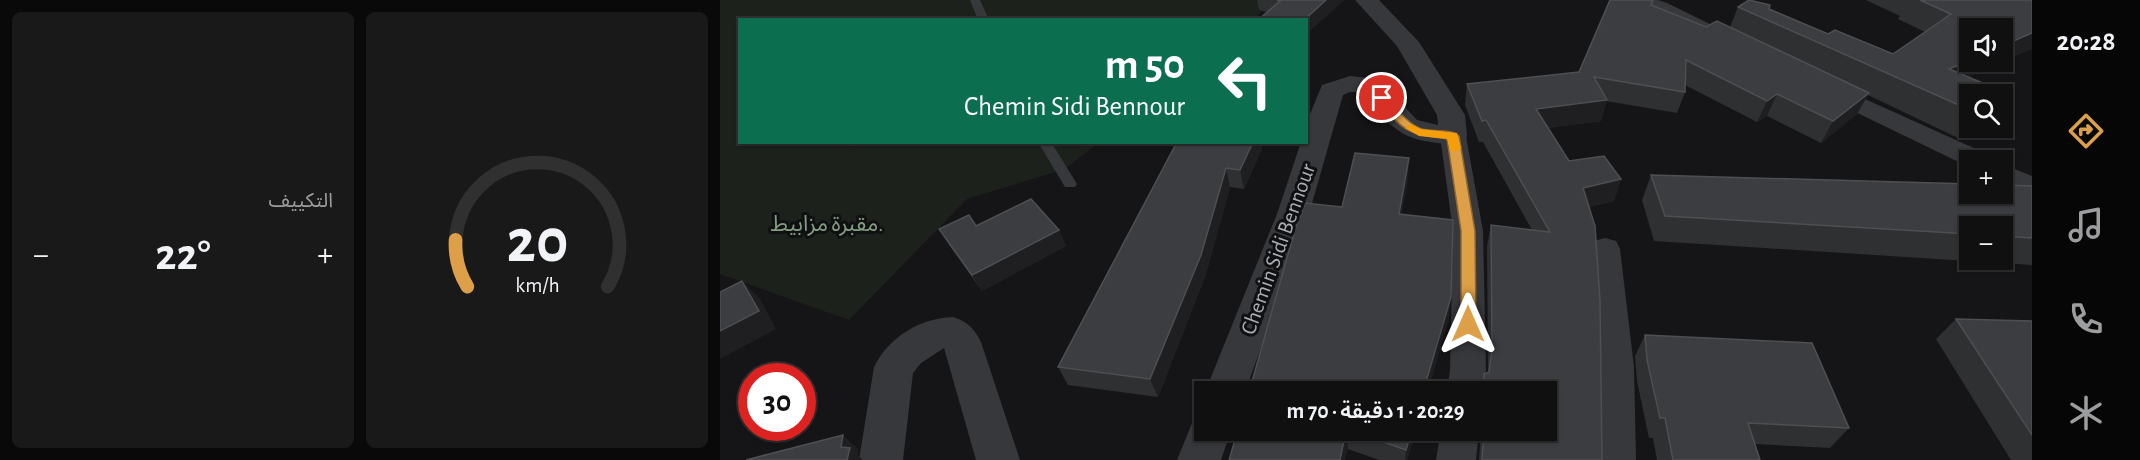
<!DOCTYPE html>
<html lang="ar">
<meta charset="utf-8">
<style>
body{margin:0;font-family:"Alegreya Sans","Noto Sans Arabic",sans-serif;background:#19191a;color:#f1f3f6;direction:rtl;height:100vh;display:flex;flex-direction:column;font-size:22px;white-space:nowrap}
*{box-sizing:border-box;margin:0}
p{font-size:20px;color:#9c9d9f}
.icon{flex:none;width:33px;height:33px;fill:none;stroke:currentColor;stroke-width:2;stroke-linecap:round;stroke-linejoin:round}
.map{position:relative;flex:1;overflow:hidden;direction:ltr}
.details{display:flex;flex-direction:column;gap:12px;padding:12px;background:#090909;width:720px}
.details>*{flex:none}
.banner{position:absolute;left:18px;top:18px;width:570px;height:126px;border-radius:0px;box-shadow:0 2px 4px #0004,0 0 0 2px #303031;direction:rtl;background:#0b6e4f;color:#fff;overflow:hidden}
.fabs{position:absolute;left:1239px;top:18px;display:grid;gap:12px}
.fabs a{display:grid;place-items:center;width:54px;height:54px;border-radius:0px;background:#101011;box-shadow:0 2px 4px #0004,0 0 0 2px #303031;font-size:30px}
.speed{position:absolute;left:18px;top:363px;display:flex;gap:12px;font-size:30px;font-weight:700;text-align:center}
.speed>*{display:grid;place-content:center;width:78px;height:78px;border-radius:50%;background:#101011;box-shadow:0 2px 4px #0004,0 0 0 2px #303031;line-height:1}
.speed .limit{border:9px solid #d22;background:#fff;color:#111}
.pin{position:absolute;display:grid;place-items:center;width:51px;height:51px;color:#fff;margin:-26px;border:3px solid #fff;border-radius:50%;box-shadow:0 2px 6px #0007}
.me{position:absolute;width:66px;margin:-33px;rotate:0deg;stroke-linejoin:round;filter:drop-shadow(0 0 4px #0008)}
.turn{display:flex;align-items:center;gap:21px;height:126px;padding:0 24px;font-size:27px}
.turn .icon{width:78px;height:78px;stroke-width:2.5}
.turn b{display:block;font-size:42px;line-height:51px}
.big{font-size:45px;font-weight:600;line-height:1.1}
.details .tile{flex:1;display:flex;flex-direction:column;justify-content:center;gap:9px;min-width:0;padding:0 21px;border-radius:9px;background:#19191a}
.details .dial{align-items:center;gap:0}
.dial svg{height:156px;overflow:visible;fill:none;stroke:#303031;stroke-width:7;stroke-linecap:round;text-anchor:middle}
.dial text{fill:#f1f3f6;stroke:none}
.heat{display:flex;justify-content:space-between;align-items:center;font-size:33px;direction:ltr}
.details .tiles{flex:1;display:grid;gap:12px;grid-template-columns:repeat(2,1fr)}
.trip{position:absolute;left:474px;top:381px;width:363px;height:60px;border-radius:0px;background:#101011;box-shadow:0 2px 4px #0004,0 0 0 2px #303031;font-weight:600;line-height:60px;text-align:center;direction:rtl}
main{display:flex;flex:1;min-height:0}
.tabs{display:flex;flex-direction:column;width:108px;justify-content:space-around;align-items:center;background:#060607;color:#9c9d9f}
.tabs .icon{width:42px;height:42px}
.tabs .active{color:#dd9f47}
.tabs b{font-size:27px;color:#f1f3f6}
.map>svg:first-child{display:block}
</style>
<main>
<nav class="tabs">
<b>20:28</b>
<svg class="icon active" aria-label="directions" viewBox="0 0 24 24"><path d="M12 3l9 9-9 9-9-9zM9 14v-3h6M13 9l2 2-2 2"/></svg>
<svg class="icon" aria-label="music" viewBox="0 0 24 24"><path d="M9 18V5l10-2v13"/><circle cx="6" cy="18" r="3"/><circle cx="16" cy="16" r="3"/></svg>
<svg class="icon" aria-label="phone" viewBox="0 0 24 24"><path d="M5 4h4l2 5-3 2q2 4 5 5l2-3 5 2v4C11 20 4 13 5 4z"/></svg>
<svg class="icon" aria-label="climate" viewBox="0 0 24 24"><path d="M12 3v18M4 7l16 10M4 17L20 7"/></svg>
</nav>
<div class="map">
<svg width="1312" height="460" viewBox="0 0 1312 460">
<rect width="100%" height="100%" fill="#151517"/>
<path fill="#1c211c" d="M0 0H541L540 13 533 20H20V142L378 143 345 169 247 199 129 320 0 274Z"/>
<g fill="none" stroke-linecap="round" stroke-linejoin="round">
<g fill="#37383b" fill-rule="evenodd">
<path d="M250 0H260L269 20H258Z"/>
<path d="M318 142H331L357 184 355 187H345Z"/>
</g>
<g fill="#37383b" fill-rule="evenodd">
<path d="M905 0H938L947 3 994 26 997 31 994 36 986 38 978 36 933 11 908 4Z"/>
<path d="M1105 81 1267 154 1271 160H1250V167L1247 166 1096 93 1093 88 1096 83Z"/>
<path d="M733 128 742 130 746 136 763 231 766 370 763 392H727L730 370 733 231 720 136 724 130Z"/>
<path d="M1282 164 1312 176V197L1282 184Z"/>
<path d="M885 238 896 241 900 249 914 367 916 460H876L878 367 870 249 874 241Z"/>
<path d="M721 430H759L756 460H716Z"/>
</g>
<g fill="#37383b" fill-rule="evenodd">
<path d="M635 0H659L699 42 745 115 747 136 743 142C732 145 722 144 711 142 675 138 664 117 641 92H630L623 95 589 214 525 392H485L557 214 581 142H586V124L602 85 630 76 659 79 697 120 718 125 717 115 677 46Z"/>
<path d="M233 317C248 322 254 328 261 342L300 460H256L224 348 201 363 193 373 183 460H139L154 367C169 337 200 318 233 317Z"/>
<path d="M484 413V430H511L501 460H457L475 416Z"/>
</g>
</g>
<g fill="#2e3032" fill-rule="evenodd">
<path d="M537 0H624L586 34 547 12 539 10Z"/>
<path d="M1146 0H1312L1249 77 1284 92 1282 94H1250V128H1253L1240 139 1148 95 1137 114 1101 143 1047 116 1037 122 965 85V92L957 113 886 101 881 121 828 128 849 161 901 179 894 201 869 207 882 460H759L761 430H826V392H761L764 374 768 373V370L767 246 771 225 812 230 763 142H759L745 105 747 84 859 72 932 5 986 27H1010L1018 7 1049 9 1108 34 1173 54 1205 32 1178 19 1180 16Z"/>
<path d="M457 142 542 149 524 189 510 187 486 274 438 397 348 385 338 367Z"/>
<path d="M931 175 1312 186V265L934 241 922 200ZM1250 226H1282V260H1250Z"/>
<path d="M256 226 339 230 346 246 262 291 229 245 219 229Z"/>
<path d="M1236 319 1312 321V460H1291L1216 339Z"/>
<path d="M925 335 1129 428 1110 448 1035 444 1040 460H937L933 438H929L917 381 915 356Z"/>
<path d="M518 430H696L687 460H659L628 449Z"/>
</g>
<g fill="#1f1f21">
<path d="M606 0H624L586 34V20H584Z"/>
<path d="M1312 33V49L1213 93 1229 69 1250 60V62H1282V46Z"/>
<path d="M1149 93 1137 114 1101 143 1113 121Z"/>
<path d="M1057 94 1047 116 1037 122 1047 101Z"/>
<path d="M887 100 881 121 812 130 816 109Z"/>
<path d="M1250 126V128H1253L1240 139Z"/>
<path d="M121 142H145L125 148Z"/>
<path d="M533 142H541L542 149 524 189 520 170Z"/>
<path d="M689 158 688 180 678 236 679 214Z"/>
<path d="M506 168 510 187 486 274 438 397 430 379Z"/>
<path d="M901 179 894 201 857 210 863 188Z"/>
<path d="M339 230 346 246 262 291 252 275Z"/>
<path d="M22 281 40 299 56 329 0 359V331Z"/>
<path d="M731 297 729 319 708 392H703Z"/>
<path d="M627 430 628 449 625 460H620Z"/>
<path d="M692 430H696L687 460H685L686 450Z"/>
<path d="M123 435 138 449V455L143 460H127L121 447Z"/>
</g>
<g fill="#3b3d40" stroke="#4d4f52" stroke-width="1.5">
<path d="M557 0H606L584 20H538L560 1Z"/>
<path d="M890 0H933L931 5 986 27 997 21 1149 93 1113 121 1057 94 1047 101 966 60 965 92 874 77 887 100 816 109 849 161 884 156 901 179 863 188 875 226 880 301 882 460H762L764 430H826V392H764V374L769 372 772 349 771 225 830 232 766 120 762 121 747 84 859 72Z"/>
<path d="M1029 0 1050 5 1049 9 1108 34 1115 30 1173 54 1231 14 1200 0H1312V33L1282 46V28H1250V60L1229 69 1284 92 1281 94H1250V110L1018 7Z"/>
<path d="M457 142H533L520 170 506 168 481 255 430 379 338 367Z"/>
<path d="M635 153 689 158 679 214 733 220 731 297 703 392H529L575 230 585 203 622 207Z"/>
<path d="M931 175 1250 184V194H1282V185L1312 186V238L1282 236V226H1250V234L945 216Z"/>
<path d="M311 199 339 230 252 275 219 229 249 215 256 226Z"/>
<path d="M22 281 39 311 0 331V292Z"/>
<path d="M1236 319 1312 321V435Z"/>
<path d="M925 335 1092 343 1129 428 1028 423 1040 460H953L945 418H940L927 360Z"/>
<path d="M518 430H626L620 460H509Z"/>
<path d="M630 430H692L686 450Z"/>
<path d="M123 435 121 447 130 448 127 460H26Z"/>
</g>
<path fill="#dd9f47" stroke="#90672e" stroke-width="1.5" d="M662 95 666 96C676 107 687 124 702 129 713 132 730 128 739 136L755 231 756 324 754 328 748 330 743 328 741 324V231L727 139C687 134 682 131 657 98Z"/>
<path fill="#f59e0b" d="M691 124 701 129 737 133 741 148 735 152 730 150 727 139 699 136 685 128Z"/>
<g text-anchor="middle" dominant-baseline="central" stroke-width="6" stroke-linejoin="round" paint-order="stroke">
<g font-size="22" fill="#829e82" stroke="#101012">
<text x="107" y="224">مقبرة مزابيط.</text>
</g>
<g font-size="22" fill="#a9aeb5" stroke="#101012">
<text transform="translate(558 249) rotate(-70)">Chemin Sidi Bennour</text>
</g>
</g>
</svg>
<div class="fabs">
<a><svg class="icon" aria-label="sound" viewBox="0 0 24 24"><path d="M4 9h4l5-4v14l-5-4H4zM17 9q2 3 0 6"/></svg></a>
<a><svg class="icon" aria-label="search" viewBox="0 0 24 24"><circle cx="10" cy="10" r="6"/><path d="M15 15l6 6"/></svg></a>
<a>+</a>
<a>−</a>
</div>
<div class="speed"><div class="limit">30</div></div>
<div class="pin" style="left:662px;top:98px;background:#d93025"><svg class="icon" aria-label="arrive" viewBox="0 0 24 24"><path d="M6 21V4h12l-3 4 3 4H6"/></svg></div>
<svg class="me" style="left:748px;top:324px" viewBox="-20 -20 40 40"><path d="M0-17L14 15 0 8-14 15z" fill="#dd9f47" stroke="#fff" stroke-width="4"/></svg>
<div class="trip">20:29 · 1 دقيقة · 70 m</div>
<div class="banner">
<div class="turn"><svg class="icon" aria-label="left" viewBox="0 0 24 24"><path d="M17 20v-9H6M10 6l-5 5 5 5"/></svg><div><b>50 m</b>Chemin Sidi Bennour</div></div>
</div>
</div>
<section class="details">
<div class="tiles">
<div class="tile dial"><svg viewBox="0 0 100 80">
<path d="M14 69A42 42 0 1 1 86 69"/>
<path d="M14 69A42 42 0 0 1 8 45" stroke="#dd9f47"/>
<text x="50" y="56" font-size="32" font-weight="700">20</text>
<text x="50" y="72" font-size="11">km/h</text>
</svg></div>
<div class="tile"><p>التكييف</p>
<div class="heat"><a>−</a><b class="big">22°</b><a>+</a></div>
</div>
</div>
</section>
</main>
